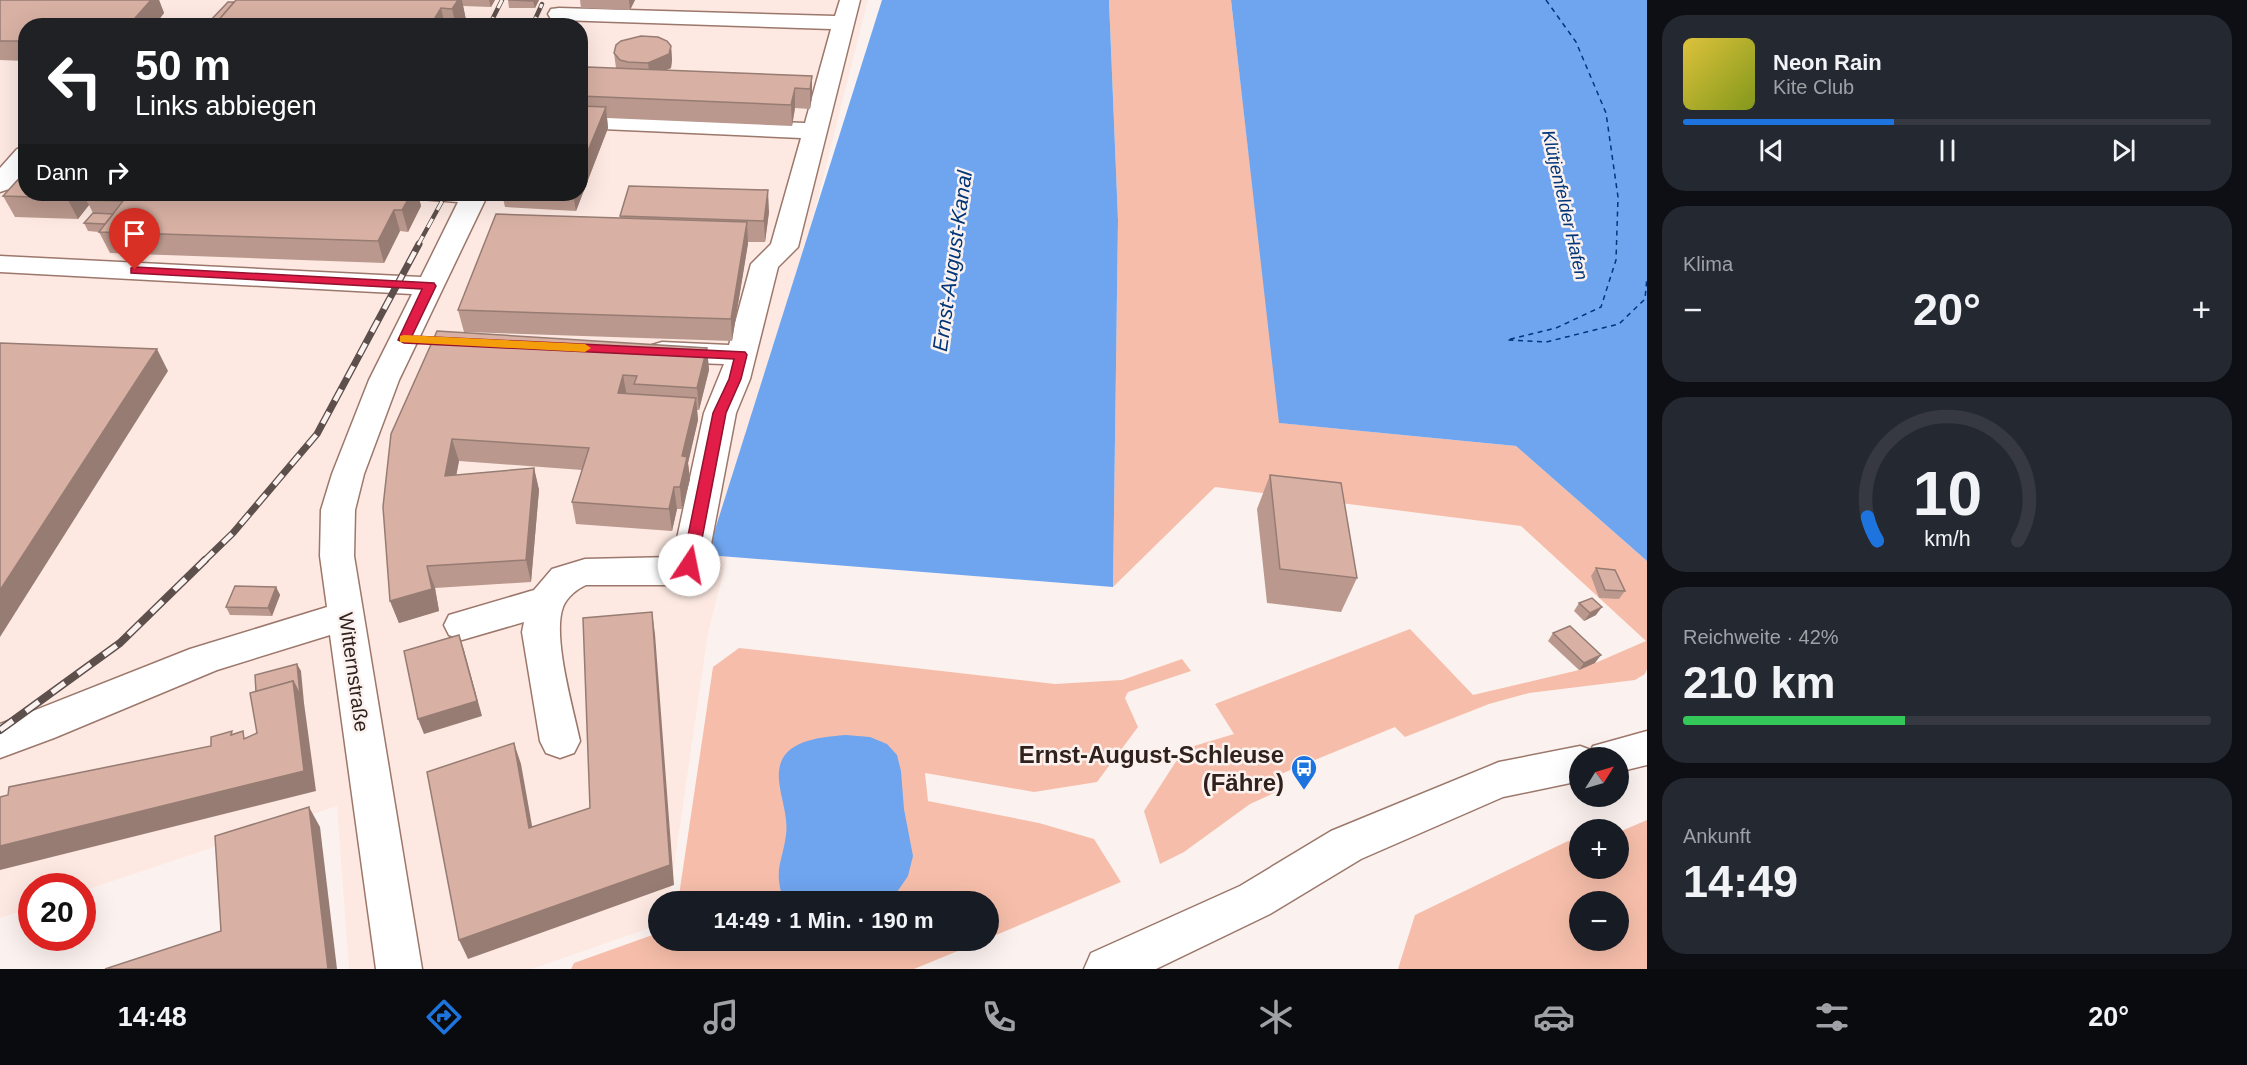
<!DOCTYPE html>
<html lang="de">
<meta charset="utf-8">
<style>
body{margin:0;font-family:Arial,sans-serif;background:#242831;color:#f1f3f6;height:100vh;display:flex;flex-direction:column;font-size:22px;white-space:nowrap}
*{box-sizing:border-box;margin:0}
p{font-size:20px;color:#9ea1a6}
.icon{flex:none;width:33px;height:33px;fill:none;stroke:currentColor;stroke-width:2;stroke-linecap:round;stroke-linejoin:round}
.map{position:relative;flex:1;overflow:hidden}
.drawer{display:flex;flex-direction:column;gap:15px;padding:15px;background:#0d0f14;width:600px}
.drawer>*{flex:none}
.guide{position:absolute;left:18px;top:18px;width:570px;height:183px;border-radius:24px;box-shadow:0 6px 24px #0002;background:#202124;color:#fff;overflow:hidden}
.needle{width:39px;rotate:53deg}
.buttons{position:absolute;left:1569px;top:747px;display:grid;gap:12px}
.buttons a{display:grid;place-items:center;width:60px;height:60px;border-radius:50%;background:#171b24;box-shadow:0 6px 24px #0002;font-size:30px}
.speed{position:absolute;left:18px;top:873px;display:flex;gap:12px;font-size:30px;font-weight:700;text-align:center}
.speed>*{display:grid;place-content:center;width:78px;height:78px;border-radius:50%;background:#171b24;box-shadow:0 6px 24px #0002;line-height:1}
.speed .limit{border:9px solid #d22;background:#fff;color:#111}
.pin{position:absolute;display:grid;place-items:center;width:51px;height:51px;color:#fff;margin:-62px -26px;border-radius:50% 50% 50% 0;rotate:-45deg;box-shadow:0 0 6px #0007}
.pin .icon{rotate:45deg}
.me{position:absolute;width:66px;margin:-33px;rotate:11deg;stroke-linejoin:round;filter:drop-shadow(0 0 4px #0008)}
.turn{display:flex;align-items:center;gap:21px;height:126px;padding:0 18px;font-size:27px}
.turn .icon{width:78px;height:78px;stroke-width:2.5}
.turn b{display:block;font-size:42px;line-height:51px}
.then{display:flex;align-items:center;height:57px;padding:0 18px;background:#0003;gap:12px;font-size:22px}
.big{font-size:45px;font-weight:800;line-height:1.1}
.drawer .card{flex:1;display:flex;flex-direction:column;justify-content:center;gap:9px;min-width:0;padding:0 21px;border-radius:24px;background:#242831}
.drawer .dial{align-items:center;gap:0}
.dial svg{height:156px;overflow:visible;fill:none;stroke:#363941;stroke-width:7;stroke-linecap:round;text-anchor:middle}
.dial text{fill:#f1f3f6;stroke:none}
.song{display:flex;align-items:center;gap:18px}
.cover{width:72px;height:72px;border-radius:9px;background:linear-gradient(135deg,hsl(50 70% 55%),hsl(70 70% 35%))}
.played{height:6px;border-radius:3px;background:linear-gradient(90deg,#1d74de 40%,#363941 40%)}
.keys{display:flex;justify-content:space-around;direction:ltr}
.heat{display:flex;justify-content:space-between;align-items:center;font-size:33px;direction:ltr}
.charge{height:9px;border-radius:4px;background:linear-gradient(90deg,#34c759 42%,#363941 0)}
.trip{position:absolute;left:648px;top:891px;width:351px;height:60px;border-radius:30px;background:#171b24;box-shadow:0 6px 24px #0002;font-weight:800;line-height:60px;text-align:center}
.tabs{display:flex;height:96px;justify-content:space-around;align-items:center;background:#090b0e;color:#9ea1a6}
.tabs .icon{width:42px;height:42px}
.tabs .active{color:#1d74de}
.tabs b{font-size:27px;color:#f1f3f6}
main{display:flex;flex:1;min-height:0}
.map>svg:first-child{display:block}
</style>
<main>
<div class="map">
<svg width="1647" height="969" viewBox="0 0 1647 969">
<rect width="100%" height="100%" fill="#fbf2ef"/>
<path fill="#fde9e2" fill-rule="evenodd" d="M0 0H868L708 633 669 901 658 902V925L532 969H349L337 806 83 891 82 886H32L31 908 0 918ZM26 26H580V194H26Z"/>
<g fill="#f6beaa" fill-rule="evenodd">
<path d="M1109 0H1231L1280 423 1516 446 1647 561V669L1645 674 1635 680 1529 693 1489 704 1405 737 1395 727 1276 776 1285 788 1250 804 1184 852 1160 864 1144 811 1184 749 1234 734 1215 704 1410 629 1473 695 1579 670 1646 641 1521 526 1215 487 1113 587 1118 220Z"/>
<path d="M739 648 1055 684 1122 680 1182 659 1191 671 1128 692 1125 698 1138 727 1097 782 1034 792 925 773 928 801 1039 823 1094 839 1121 882 989 938 988 902H678L713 667Z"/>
<path d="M1647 820V969H1398L1415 915 1568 841 1579 839 1580 868H1618L1619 832ZM1580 902H1618V940H1580Z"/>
<path d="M658 933V940L982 941 914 969H571L574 963Z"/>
</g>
<g fill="#6fa5ef">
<path d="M882 0H1109L1118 220 1113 587 707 555Z"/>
<path d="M1231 0H1647V561L1516 446 1279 423Z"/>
<path d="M846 735 870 737 887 744 897 755 901 771 904 809 913 856 908 876 897 892 880 901H784C773 870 782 864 786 835 789 813 777 790 779 771 782 739 823 737 846 735Z"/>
</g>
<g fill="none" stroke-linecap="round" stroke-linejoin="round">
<path stroke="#003677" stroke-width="1.5" stroke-dasharray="5 4.5" stroke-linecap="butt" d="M1546 0 1576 42 1606 113 1618 197 1616 260 1601 307 1556 328 1507 340 1546 342 1619 324 1645 299 1647 277"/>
<g stroke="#9c776b" stroke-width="3">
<g id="minor">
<path d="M840 0H860L798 247 778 267 750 379 736 413 707 565 701 574 673 585H586C577 589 567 597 563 607 552 636 573 708 580 741L574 753 560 758 546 753 540 741 522 632 524 622 462 640 449 635 444 625 449 615 534 590 552 569 585 559 673 557 704 413 724 364 662 362 652 359 647 352 652 345 662 342 729 345 751 264 771 244 801 138 580 128V114L805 123 831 29 559 20 551 19 548 14 551 9 559 8 835 16Z"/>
<path d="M26 147V170L9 189 0 192V168L17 149Z"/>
<path d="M416 194H488L399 380 364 474 355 510 354 556 422 969H376L330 635 217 670 54 738 0 758V724L190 649 327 607 320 556 321 510 332 474 369 380 412 294 0 272V256L421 277 458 202 420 199Z"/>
<path d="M1647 731V765L1618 772V758H1580V781L1503 797 1361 859 1270 914 1156 969H1084L1091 953 1240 886 1331 831 1499 762 1580 746 1591 750 1593 746Z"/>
</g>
</g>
<use href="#minor" fill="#fff" fill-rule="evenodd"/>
<g stroke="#5d4f4b" stroke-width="4.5">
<g id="rail-far2">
<path d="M489 26 502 0"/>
<path d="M532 26 542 4"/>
<path d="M418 245 446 194"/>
</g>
</g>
<g stroke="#5d4f4b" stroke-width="7">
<path id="rail-far1" d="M204 561 233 533 317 434 419 244"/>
</g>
<g stroke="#5d4f4b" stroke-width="8">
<path id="rail" d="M0 730 120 643 205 560"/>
</g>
<use href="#rail-far2" stroke="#fbf2ef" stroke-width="3" stroke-dasharray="10" stroke-linecap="butt"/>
<use href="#rail-far1" stroke="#fbf2ef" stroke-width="4.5" stroke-dasharray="13" stroke-linecap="butt"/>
<use href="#rail" stroke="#fbf2ef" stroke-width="5" stroke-dasharray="16" stroke-linecap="butt"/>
</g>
<g fill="#ba988d">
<path d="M0 0H159L164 13 154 26H26V61L0 60Z"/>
<path d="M236 0H495L491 7 463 6 466 20 462 26H210L209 22Z"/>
<path d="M508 0H539L535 8H509Z"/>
<path d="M580 0H635L630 10 581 8Z"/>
<path d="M671 46 672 60 671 68 666 70 812 76V97L810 109 795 108 792 126 607 118 608 128 576 211 505 207 502 194H580V82L616 68 614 53Z"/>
<path d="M26 141V162L19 148Z"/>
<path d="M26 194H418L421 206 408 232 400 231 384 263 110 253 99 232 88 231 84 223 93 213 89 205 78 219 15 217 3 196Z"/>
<path d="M769 212 765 242H748L732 341 464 332 458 310 620 218V216Z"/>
<path d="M707 348 709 370 699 410H697L698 420 688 463 690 479 682 509H677L672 531 576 524 572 502 582 470 459 461 456 475 534 468 539 490 531 582 435 588 439 611 399 623 390 601 391 434Z"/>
<path d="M1270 475 1357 578 1341 612 1267 603 1257 509Z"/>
<path d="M1596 568 1625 591 1619 599 1599 598 1591 576Z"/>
<path d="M276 587 280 595 272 616 230 615 226 607Z"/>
<path d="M1579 603 1596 615 1584 621 1574 611Z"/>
<path d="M1553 633 1595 663 1579 670 1548 641Z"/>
</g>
<g fill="#977c73">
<path d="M151 0H159L164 13 154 26H128Z"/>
<path d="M450 0H462L466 20 462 26H456Z"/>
<path d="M489 0H495L491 7Z"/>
<path d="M534 0H539L535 8 533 1Z"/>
<path d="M629 0H635L630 10Z"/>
<path d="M441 8 445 26H430Z"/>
<path d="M671 46 672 60 671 68 650 77 648 63Z"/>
<path d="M812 76V97L810 109V89Z"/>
<path d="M795 88V108L792 126 791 105Z"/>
<path d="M606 107 608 128 576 211 573 194H580V170Z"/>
<path d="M768 190 769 212 765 242 764 221Z"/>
<path d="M71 194H98L86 200 89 205 78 219 67 198Z"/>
<path d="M411 194H418L421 206 408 232 402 210Z"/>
<path d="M394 210 400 231 384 263 378 241Z"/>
<path d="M747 222 748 244 732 341 731 319Z"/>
<path d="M707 348 709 370 699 410 697 388Z"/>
<path d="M157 349 168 371 0 637V590Z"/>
<path d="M623 375 627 397 618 393Z"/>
<path d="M696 398 698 420 688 463 690 479 682 509 680 487 682 456Z"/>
<path d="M452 439 459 461 452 498 445 476Z"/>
<path d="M534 468 539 490 531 582 526 560Z"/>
<path d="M674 487 677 509 672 531 669 509Z"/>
<path d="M427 566 435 588 439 611 399 623 390 601Z"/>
<path d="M276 587 280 595 272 616 268 608Z"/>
<path d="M1602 607 1596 615 1584 621 1590 613Z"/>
<path d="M652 612 655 634 674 885 468 959 459 940 670 865Z"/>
<path d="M459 635 464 650 482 716 424 734 418 719Z"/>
<path d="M1601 655 1595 663 1579 670 1584 663Z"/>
<path d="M297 664 301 671 304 703 316 791 0 870V846L304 771 293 681Z"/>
<path d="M514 743 521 764 536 848 529 828Z"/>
<path d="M309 807 320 827 337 969H328Z"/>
</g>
<g fill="#d8b1a4" stroke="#977c73" stroke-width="1.5">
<path d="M0 0H151L128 26H26V41H0Z"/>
<path d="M236 0H458L452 9 441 8 430 26H213Z"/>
<path d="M508 0H534L533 1Z"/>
<path d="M228 2H234L216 23 209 22Z"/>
<path d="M641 36 658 37 667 41 671 46 669 54 648 63 628 62 620 60 614 53 616 45 621 41Z"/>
<path d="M587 67 812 76 810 89 795 88 791 105 580 96V82Z"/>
<path d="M580 106 606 107 580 170Z"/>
<path d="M26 141V148H19Z"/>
<path d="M26 171V194H71L67 198 3 196Z"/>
<path d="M629 186 768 190 764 221 620 216Z"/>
<path d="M91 194H411L402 210H394L378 241 99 232 123 201 86 200Z"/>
<path d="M93 213 113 214 105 224 84 223Z"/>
<path d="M496 214 747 222 731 319 458 310Z"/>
<path d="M437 331 707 348 697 388 634 384 637 376 623 375 618 393 696 398 682 456 687 457 680 487H674L669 509 572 502 589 448 452 439 445 476 534 468 526 560 427 566 432 589 390 601 383 507 391 434Z"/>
<path d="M0 343 157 349 0 590Z"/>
<path d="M1270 475 1341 483 1357 578 1280 569Z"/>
<path d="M1596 568 1615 570 1625 591 1605 590Z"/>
<path d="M235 586 276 587 268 608 226 607Z"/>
<path d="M1592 598 1602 607 1590 613 1579 603Z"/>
<path d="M652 612 670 865 459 940 427 772 514 743 529 828 590 808 583 618Z"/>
<path d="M1570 626 1601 655 1584 663 1553 633Z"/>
<path d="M459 635 477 701 418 719 404 651Z"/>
<path d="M297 664 300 695 293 681 256 692 255 675Z"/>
<path d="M293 681 304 771 0 846V797L8 795 9 787 211 746V737L232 731 231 735 243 731 244 739 257 733 250 693Z"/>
<path d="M309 807 328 969H105L221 931 215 836Z"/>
</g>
<path fill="#e11d48" stroke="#92132f" stroke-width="1.5" d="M135 267 434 283 436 286 412 336 745 352 747 355 741 379 726 413 697 565 695 569H684L682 565 713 413 729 379 734 359 404 343 398 340 422 289 131 273V268Z"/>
<path fill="#f59e0b" d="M404 335 585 344 591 348 585 352 400 342V336Z"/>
<defs>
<g id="bus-pin" transform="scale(1.35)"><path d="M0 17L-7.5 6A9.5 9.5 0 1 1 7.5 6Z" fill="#1d74de" stroke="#fbf2ef"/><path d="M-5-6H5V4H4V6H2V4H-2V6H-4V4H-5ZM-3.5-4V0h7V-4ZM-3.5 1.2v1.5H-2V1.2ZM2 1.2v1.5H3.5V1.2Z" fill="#fff"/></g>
</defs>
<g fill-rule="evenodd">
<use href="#bus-pin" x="1304" y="768"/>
</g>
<g text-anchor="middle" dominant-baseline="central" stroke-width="5" stroke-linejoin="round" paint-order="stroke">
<g font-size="18" font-style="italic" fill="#003677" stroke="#fbf2ef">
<text transform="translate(1565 205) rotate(77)">Klütjenfelder Hafen</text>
</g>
<g font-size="20" fill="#30211c" stroke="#fbf2ef">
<text transform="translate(354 672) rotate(82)">Witternstraße</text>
</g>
<g font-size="21" font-style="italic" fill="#003677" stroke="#fbf2ef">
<text transform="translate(952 261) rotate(-82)">Ernst-August-Kanal</text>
</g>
<g font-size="24" font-weight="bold" fill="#30211c" stroke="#fbf2ef" text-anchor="end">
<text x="1284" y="754">Ernst-August-Schleuse<tspan x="1284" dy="28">(Fähre)</tspan></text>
</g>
</g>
</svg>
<div class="buttons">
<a><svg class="needle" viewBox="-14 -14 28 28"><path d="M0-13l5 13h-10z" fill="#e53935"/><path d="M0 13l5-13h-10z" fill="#9ea1a6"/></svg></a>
<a>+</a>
<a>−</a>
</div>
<div class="speed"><div class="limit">20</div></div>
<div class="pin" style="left:135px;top:270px;background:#d93025"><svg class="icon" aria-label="arrive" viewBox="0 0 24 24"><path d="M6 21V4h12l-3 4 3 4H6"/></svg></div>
<svg class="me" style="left:689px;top:565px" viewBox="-20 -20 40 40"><circle r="19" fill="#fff"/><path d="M0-13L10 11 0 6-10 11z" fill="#e11d48"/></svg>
<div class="trip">14:49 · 1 Min. · 190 m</div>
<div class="guide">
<div class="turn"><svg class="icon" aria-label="left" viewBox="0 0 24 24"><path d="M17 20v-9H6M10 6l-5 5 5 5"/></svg><div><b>50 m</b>Links abbiegen</div></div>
<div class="then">Dann<svg class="icon" aria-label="right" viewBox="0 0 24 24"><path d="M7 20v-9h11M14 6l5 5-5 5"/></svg></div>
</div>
</div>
<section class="drawer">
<div class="card">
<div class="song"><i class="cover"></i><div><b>Neon Rain</b><p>Kite Club</p></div></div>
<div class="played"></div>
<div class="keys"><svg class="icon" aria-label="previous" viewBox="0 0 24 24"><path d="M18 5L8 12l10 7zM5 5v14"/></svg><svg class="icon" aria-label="pause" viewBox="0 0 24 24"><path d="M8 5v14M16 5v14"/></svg><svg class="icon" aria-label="next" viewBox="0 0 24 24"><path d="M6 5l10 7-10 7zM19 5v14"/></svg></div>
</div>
<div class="card"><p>Klima</p>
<div class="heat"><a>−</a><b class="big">20°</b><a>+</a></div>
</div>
<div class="card dial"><svg viewBox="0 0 100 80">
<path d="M14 69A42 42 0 1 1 86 69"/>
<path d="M14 69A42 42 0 0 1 9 57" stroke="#1d74de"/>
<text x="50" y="56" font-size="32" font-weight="700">10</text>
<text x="50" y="72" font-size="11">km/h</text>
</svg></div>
<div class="card"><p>Reichweite · 42%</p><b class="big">210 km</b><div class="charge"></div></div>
<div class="card"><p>Ankunft</p><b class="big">14:49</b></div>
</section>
</main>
<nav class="tabs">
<b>14:48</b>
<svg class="icon active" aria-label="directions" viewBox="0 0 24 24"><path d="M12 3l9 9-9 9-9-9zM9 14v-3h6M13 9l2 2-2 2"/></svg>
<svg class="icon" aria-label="music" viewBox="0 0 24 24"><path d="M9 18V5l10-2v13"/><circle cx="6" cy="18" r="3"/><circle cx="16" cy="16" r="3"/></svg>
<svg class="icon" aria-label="phone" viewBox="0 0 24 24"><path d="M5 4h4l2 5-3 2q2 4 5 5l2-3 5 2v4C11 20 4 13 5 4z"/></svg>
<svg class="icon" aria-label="climate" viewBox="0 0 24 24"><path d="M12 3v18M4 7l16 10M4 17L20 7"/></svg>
<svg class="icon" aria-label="car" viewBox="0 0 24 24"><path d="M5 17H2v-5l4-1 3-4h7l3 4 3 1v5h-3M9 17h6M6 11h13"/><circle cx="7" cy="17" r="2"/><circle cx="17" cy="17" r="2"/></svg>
<svg class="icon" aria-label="filters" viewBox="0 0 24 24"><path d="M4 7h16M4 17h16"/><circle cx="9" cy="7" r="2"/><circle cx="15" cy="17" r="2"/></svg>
<b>20°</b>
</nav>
